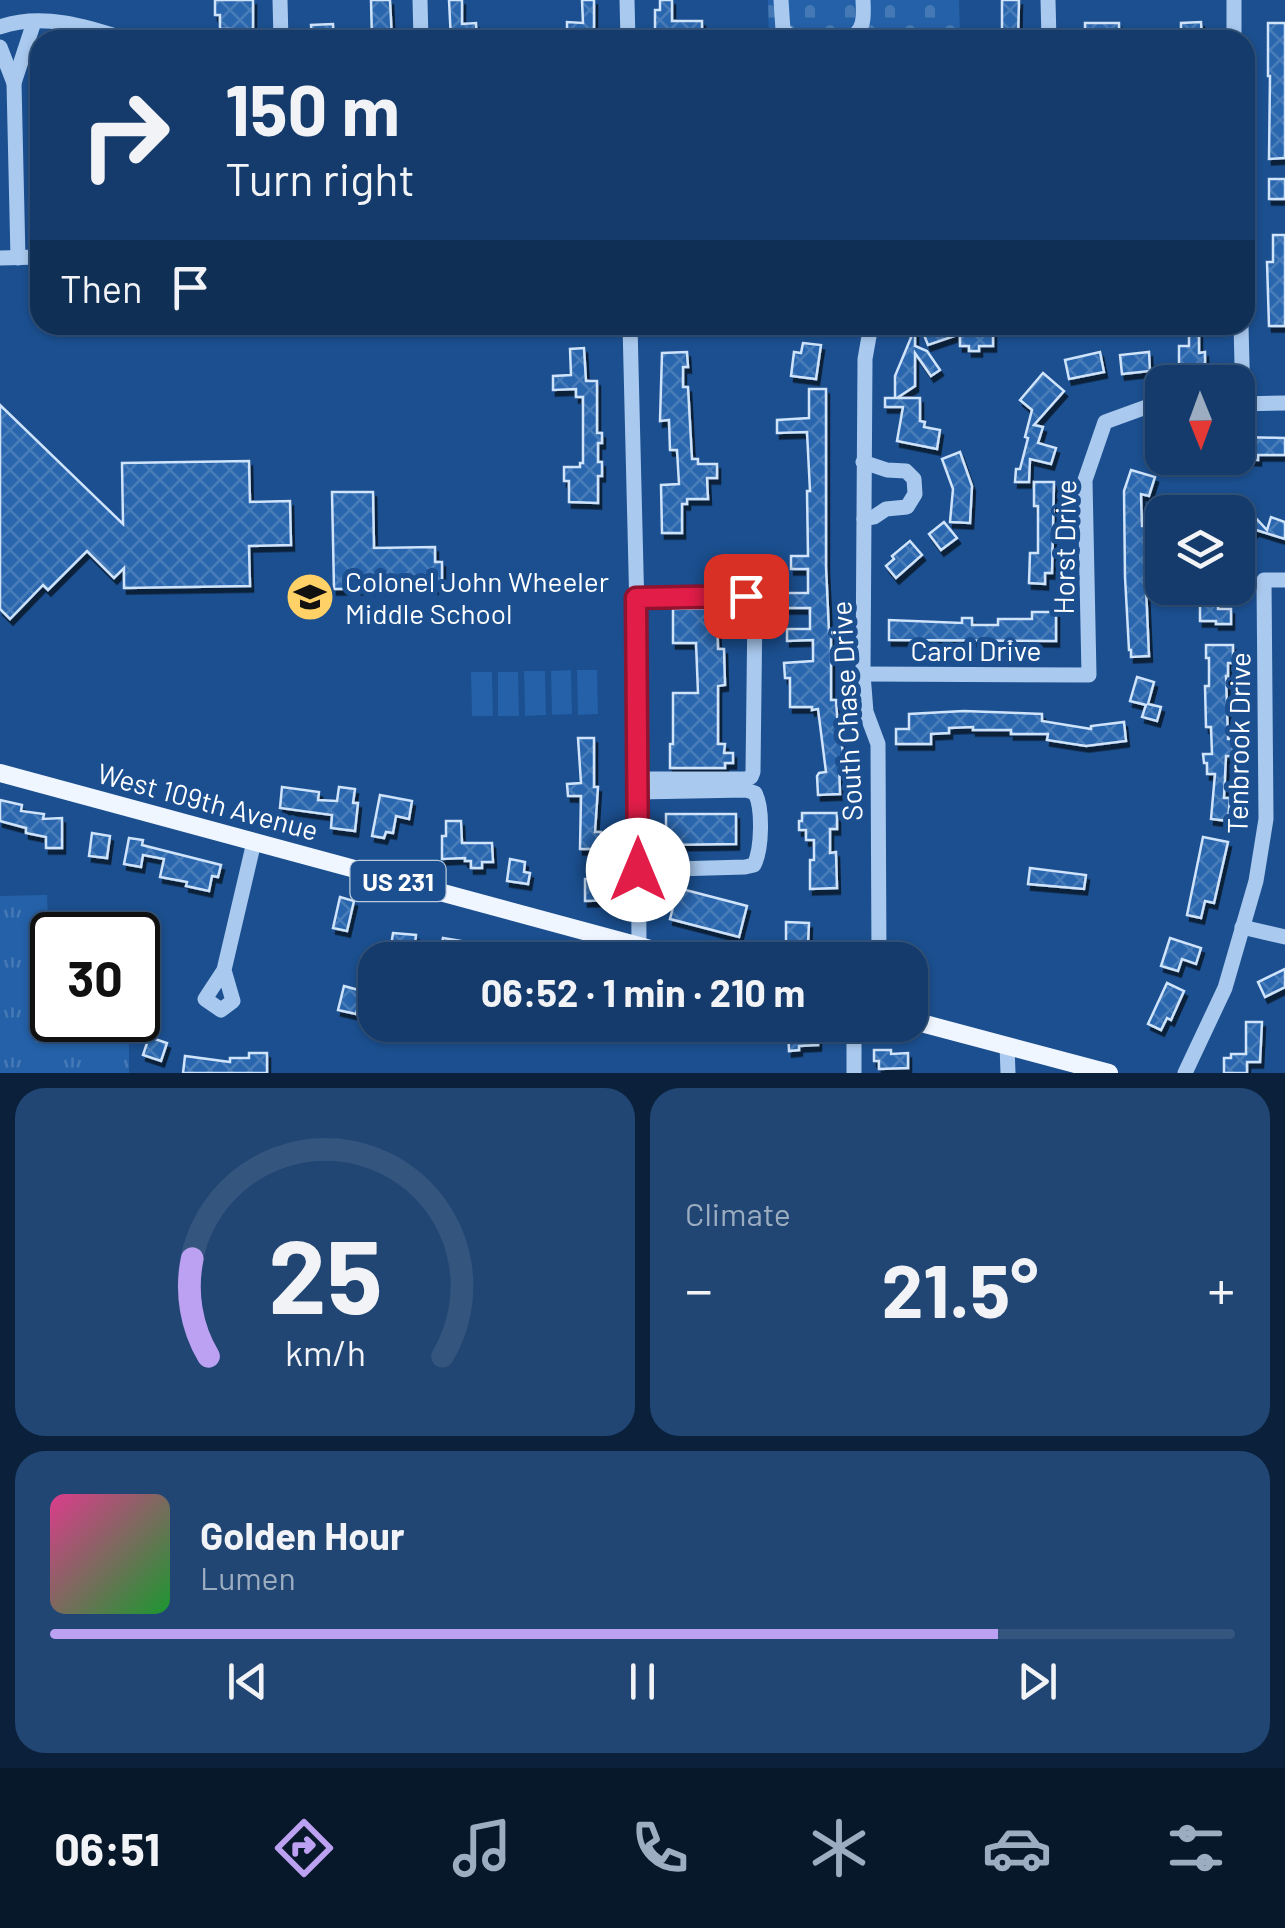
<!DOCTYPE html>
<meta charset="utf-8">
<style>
body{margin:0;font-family:Barlow,sans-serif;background:#214673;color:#f1f3f6;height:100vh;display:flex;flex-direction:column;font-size:38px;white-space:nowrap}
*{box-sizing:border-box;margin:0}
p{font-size:32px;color:#9dadc1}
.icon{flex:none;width:55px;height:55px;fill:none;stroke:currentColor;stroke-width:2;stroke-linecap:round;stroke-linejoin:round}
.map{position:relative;height:1073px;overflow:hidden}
.drawer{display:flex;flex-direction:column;gap:15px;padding:15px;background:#0b203b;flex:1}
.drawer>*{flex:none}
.top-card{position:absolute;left:30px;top:30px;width:1225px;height:305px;border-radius:30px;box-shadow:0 2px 8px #0004,0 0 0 2px #33557e;background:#143b6b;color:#f1f3f6;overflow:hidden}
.needle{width:65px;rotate:179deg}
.buttons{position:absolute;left:1145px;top:365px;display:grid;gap:20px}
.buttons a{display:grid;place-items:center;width:110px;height:110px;border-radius:20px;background:#143b6b;box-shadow:0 2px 8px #0004,0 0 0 2px #33557e;font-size:50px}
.speed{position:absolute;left:30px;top:912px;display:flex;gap:20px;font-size:50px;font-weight:700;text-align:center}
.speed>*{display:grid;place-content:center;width:130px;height:130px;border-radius:50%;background:#143b6b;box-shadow:0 2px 8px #0004,0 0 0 2px #33557e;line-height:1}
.speed .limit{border:5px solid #111;border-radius:15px;background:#fff;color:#111}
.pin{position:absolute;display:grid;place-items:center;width:85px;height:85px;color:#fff;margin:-42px;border-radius:20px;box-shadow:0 5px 15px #0006}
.me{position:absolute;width:110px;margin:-55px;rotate:0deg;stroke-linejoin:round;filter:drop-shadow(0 0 8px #0008)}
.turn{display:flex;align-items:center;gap:35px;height:210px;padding:0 30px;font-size:45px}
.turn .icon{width:130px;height:130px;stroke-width:2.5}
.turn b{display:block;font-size:70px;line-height:85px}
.then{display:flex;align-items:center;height:95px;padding:0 30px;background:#0003;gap:20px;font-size:38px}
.big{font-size:75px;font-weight:700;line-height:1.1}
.drawer .widget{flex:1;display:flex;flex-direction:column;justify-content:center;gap:15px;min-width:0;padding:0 35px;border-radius:30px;background:#214673}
.drawer .dial{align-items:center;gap:0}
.dial svg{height:260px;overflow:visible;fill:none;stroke:#33557e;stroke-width:7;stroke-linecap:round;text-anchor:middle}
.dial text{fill:#f1f3f6;stroke:none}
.song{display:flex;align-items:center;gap:30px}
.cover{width:120px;height:120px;border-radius:15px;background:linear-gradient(135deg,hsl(330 70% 55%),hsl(130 70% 35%))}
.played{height:10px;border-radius:5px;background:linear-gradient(90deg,#bca0f2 80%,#33557e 80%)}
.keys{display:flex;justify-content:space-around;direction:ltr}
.heat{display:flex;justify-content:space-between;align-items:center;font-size:55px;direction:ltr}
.drawer .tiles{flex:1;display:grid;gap:15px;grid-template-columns:1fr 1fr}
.widget:last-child{grid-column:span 2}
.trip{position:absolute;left:358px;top:942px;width:570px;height:100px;border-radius:30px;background:#143b6b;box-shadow:0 2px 8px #0004,0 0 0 2px #33557e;font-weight:700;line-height:100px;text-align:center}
.menu{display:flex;height:160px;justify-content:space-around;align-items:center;background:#08182b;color:#9dadc1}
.menu .icon{width:70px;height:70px}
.menu .selected{color:#bca0f2}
.menu b{font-size:45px;color:#f1f3f6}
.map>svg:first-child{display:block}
</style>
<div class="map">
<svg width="1285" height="1073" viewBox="0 0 1285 1073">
<defs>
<pattern id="cemetery-stones" width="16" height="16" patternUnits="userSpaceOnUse" patternTransform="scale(2.5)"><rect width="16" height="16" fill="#2461a8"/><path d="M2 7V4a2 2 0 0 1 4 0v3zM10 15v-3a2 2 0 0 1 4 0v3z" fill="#4579b5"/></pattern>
<pattern id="park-tufts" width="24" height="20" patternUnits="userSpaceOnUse" patternTransform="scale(2.5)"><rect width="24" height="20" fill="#2461a8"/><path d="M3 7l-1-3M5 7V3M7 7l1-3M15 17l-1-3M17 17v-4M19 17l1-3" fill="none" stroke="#4579b5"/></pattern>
<pattern id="building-cross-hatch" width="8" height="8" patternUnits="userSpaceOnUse" patternTransform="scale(2.5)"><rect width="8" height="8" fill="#2a66ad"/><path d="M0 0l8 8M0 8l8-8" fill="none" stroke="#4a7db9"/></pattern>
<filter id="shadow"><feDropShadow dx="3" dy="5.5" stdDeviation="0" flood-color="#0009"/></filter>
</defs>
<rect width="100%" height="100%" fill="#1b4f8f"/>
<path fill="url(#cemetery-stones)" d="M768 0H959L960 40H769Z"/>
<path fill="url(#park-tufts)" d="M47 895 52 1020H129V1073H0V896Z"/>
<g fill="#2461a8">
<path d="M571 670 572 714 552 715 551 671Z"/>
<path d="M577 670H597L598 714 578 715Z"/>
<path d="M524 671H545L546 715 525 716Z"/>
<path d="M471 672H492L493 716H472Z"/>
<path d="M498 672H518L519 716H498Z"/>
</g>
<g fill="url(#building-cross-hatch)" stroke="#cfe3fa" stroke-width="2.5" filter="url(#shadow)">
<path d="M215 0H253V40H230V29H220V15H215Z"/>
<path d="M371 0H390L392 40H372Z"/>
<path d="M449 0H462V24L476 23 477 40H451Z"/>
<path d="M582 0H594V37H567V22L583 23Z"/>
<path d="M660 0H672V21H702V36H687V32H655V10H660Z"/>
<path d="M1002 0H1019L1018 40H1002Z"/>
<path d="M1201 22 1202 39H1181V23Z"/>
<path d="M1085 23H1119V39L1085 38Z"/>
<path d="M1268 23H1285V158L1269 159 1270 76H1268Z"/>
<path d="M333 24 334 40H312L311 25Z"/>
<rect x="1269" y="179" width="16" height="20"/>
<path d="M1273 235H1285V326H1269L1267 262H1273Z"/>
<path d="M936 325 993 327V346H979V351H969V346H960V334L928 345 922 330Z"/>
<path d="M1189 325H1199V353L1205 352V370H1179V346H1189Z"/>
<path d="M915 328V346L927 351 940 370 931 376 915 353V386L897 398H920V421L925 422 924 427 940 430 937 449 897 441 903 407H885V398H895V376Z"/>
<path d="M803 343 821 345 816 379 791 376 794 352 801 353Z"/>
<path d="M584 348 586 381H597V433H602V443H598V462H602V476H598V503L569 502V481H564V467H580V463H583V397H576V389L553 390V376L571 375 570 349Z"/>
<path d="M687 352 688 367H683V387H688L692 459H698V464H717V478H707L708 499H687V504H682V533H662L661 485 679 484 677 450H670L669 420 660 421 662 353Z"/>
<path d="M1100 352 1104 372 1069 379 1065 360Z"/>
<path d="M1149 352 1150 371 1122 374 1120 355Z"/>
<path d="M1043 373 1064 391 1034 425 1043 427 1038 443 1056 448 1051 464 1030 459 1029 482H1015L1016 469H1020L1028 438 1025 437 1032 410 1020 400Z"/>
<path d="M809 389H826V567L829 632H831V700H836L838 729H839L844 758 839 759 840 794 818 795 817 776 819 773 826 772 818 709 812 710V707H790V678H785L784 663 813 661V640L787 641V629H810V608H779V593H808V569H791V556H808L807 491H810L807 432 777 433V420L809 418Z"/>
<path d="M0 405 123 524 122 463 249 461 250 502 290 501 291 545 249 546 250 586 124 588V568L114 578 87 551 48 590 43 585 10 619 0 609Z"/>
<path d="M1238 437 1285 438V455H1258V460L1241 459V449H1238Z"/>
<path d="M960 452 972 486 970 523 950 522 953 489 942 459Z"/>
<path d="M1131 470 1155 477 1149 496 1141 494 1142 526H1162V539H1151V565H1145L1149 656 1131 657V650H1129L1125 577 1124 491Z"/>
<path d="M1034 482H1054L1052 573H1045V584L1029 583 1030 553H1038V506H1034Z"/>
<path d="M332 492H373L374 548 435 547V562H442V582H435V588L334 589Z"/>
<path d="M1238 499 1267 530 1271 517 1285 522V539L1256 530 1250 535 1238 522Z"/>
<path d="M944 522 957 538 941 550 929 534Z"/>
<path d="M910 541 922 555 896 578 886 566 894 559 892 556Z"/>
<path d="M1200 591H1218V609H1231V624H1216V621H1200Z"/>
<path d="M717 608 718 649H724L725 685 718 686V744H725L724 753H733V763H725V768H670V744H673V693H698L696 643H673V609Z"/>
<path d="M1032 612H1056V641L889 640V620L962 623V618H972V625H998V619H1032Z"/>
<path d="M1206 645H1233V663H1228V676H1226L1228 739H1233V756H1226L1224 798H1230L1228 821 1211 819 1215 774H1207V763H1204L1203 754H1212L1211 727H1206L1205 686H1209V658H1206Z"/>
<path d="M1137 677 1154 682 1148 704 1161 707 1157 721 1142 717 1146 705 1130 701Z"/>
<path d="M964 711 1042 714V721L1091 729V726L1124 722 1126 741 1086 746 1047 740 1048 734H1011V730H973V727L949 728V733L931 734V744H896V729H909V714Z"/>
<path d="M578 738H594V787H598L595 832H601L600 849H580L581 796H568L567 784 581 783Z"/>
<path d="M282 787 319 792 318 800 337 801 339 787 355 789 353 803H358L355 831 331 828 332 815 280 808Z"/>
<path d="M380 795 412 801 409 819 396 816 393 833 386 832 384 838 372 836Z"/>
<path d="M0 800 22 805 21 811 44 814 43 819 62 818V848H46V837L26 833V828L0 821Z"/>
<path d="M802 813H837V829H830V853L836 852 837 888 810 889V860H814V840H806V830H799V821H802Z"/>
<path d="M666 814H736V844L666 845Z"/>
<path d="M446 821H461L462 843H492L493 862H482V868H471V861H465V858L442 859V836H446Z"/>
<path d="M92 833 110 836 107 858 89 856Z"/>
<path d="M1203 837 1228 842 1214 903 1205 901 1201 918 1187 915Z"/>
<path d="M129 838 143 840 142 845 221 865 218 877 212 876 209 891 186 886 187 882 160 877 164 859 143 855 141 867 124 864Z"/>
<path d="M510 859 525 862 524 872 530 873 528 884 507 881Z"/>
<path d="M1030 868 1086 875 1084 889 1028 884Z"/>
<path d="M585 879H605V885H621V900L585 901Z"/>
<path d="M678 888 747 906 739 937 670 919Z"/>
<path d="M340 897 354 901 347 931 333 928Z"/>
<path d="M786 922 809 923 808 944 786 946Z"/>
<path d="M393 933 416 935 414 953 406 952V957L396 956 397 947 391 946Z"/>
<path d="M443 938 491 946 487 960H439Z"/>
<path d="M1170 938 1201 948 1196 964 1182 959 1178 971 1161 966Z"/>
<path d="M1285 969V987L1265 997 1258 982Z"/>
<path d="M1167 983 1184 991 1171 1020 1167 1018 1161 1030 1148 1024Z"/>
<path d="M344 986 362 991 356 1014 338 1010Z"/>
<path d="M1246 1022H1262L1260 1062H1247V1073H1224V1058H1231V1054H1246Z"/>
<path d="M788 1025H818V1045L799 1046V1050L789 1051Z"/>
<path d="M149 1037 167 1043 161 1061 143 1055Z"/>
<path d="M874 1050H891V1054L908 1053V1068L879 1069V1061H874Z"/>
<path d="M249 1053H267V1073H183L185 1056 230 1062V1058H249Z"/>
</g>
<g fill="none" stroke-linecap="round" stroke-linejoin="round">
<g stroke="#a9c9ee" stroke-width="15">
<path d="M280 0 281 40"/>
<path d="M420 0 421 40"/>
<path d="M627 0 628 40"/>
<path d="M781 0 783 30 796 40"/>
<path d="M1048 0 1049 40"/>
<path d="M1234 0V40"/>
<path d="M0 27C42 12 88 27 128 40"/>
<path d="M846 40C865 33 864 17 863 0"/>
<path d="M0 47 14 83"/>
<path d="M0 258 40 257"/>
<path d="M18 258 14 83 34 22"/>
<path d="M630 325 637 611 639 945"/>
<path d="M871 325 865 359 863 674 866 712 878 744 879 960"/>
<path d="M1241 325 1243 403"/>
<path d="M1238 404 1285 403"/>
<path d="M863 462 887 470 906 471 914 479 915 494 907 507 886 509 874 517 864 519"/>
<path d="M636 598 746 597 752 599 755 604 753 772 751 777 746 779H638"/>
<path d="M863 674 1089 675 1085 480 1105 422 1149 406 1162 405"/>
<path d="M638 792 746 790 755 793C763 808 762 849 754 865L745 867 639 870"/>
<path d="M1242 927 1285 937"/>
<path d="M224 970 233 1001 221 1010 205 999 224 970 254 842"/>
<path d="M854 1025V1073"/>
<path d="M1007 1045 1008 1073"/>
<path d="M1185 1073 1225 988 1256 881 1266 819 1264 580H1285"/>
</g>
<g stroke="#f0f6ff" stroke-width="18">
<path d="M0 773 691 960"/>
<path d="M910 1020 1109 1073"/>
</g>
</g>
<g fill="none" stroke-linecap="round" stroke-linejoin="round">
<g stroke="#92132f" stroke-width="25">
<path id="route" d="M638 870 636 598 746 596"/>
</g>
<use href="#route" stroke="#e11d48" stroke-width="18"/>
</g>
<defs>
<g id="school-disc" transform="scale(2.5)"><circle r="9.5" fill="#ffd166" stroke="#1b4f8f"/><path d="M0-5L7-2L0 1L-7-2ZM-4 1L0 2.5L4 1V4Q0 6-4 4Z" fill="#111"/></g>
</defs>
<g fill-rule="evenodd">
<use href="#school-disc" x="310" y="597"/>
</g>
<g text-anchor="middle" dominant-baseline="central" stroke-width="10" stroke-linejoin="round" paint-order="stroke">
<rect fill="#1b4f8f" stroke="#bbcadd" stroke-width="2.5" x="350.5" y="861" width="95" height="40" rx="8"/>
<g font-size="25" font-weight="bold" fill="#fff">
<text x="398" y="881">US 231</text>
</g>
<g font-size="28" fill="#fff" stroke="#1b4f8f">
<text transform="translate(1064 547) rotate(-89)">Horst Drive</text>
<text x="976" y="650">Carol Drive</text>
<text transform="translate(846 711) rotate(-93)">South Chase Drive</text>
<text transform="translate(1238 743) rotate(-89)">Tenbrook Drive</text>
<text transform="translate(208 801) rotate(15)">West 109th Avenue</text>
</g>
<g font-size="28" fill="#fff" stroke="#1b4f8f" text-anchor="start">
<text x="345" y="581">Colonel John Wheeler<tspan x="345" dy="32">Middle School</tspan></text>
</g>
</g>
</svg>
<div class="buttons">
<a><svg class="needle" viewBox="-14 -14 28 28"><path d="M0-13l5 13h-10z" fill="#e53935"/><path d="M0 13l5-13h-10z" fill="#9dadc1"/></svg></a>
<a><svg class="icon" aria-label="layers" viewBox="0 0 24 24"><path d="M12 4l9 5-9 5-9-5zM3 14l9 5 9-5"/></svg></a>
</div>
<div class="speed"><div class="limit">30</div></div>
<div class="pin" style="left:746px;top:596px;background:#d93025"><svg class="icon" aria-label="arrive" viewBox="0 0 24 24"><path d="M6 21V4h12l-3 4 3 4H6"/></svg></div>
<svg class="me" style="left:638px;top:870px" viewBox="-20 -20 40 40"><circle r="19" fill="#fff"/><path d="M0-13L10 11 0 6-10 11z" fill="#e11d48"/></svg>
<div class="trip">06:52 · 1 min · 210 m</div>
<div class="top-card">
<div class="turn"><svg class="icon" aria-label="right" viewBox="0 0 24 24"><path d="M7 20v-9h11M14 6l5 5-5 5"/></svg><div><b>150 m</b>Turn right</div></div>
<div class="then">Then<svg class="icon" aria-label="arrive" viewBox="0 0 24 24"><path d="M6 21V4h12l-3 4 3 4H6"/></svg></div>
</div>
</div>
<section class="drawer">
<div class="tiles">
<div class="widget dial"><svg viewBox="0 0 100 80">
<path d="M14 69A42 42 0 1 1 86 69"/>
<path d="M14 69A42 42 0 0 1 9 39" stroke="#bca0f2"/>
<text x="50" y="56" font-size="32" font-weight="700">25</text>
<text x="50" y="72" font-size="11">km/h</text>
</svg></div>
<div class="widget"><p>Climate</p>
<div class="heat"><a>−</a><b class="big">21.5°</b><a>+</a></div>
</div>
<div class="widget">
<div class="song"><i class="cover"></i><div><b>Golden Hour</b><p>Lumen</p></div></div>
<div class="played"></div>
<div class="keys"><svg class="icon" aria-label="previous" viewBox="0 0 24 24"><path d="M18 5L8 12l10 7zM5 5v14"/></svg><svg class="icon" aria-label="pause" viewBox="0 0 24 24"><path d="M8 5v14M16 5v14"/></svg><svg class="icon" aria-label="next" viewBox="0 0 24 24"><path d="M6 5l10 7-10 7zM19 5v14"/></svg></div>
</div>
</div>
</section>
<nav class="menu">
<b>06:51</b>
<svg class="icon selected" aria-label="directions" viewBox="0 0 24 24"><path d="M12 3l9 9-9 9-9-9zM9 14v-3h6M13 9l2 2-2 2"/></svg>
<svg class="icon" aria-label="music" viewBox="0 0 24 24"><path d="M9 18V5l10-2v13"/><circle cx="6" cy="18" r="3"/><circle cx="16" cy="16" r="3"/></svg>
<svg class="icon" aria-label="phone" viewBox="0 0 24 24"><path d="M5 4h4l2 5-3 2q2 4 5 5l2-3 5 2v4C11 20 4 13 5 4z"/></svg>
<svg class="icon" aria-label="climate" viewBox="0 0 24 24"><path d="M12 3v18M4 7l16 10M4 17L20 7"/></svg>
<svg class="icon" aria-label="car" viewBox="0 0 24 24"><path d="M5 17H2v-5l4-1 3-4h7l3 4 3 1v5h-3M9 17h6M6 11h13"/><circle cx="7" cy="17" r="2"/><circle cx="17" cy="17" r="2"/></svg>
<svg class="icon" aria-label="filters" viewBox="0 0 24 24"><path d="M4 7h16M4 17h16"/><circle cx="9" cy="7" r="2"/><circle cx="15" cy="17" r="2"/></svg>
</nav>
